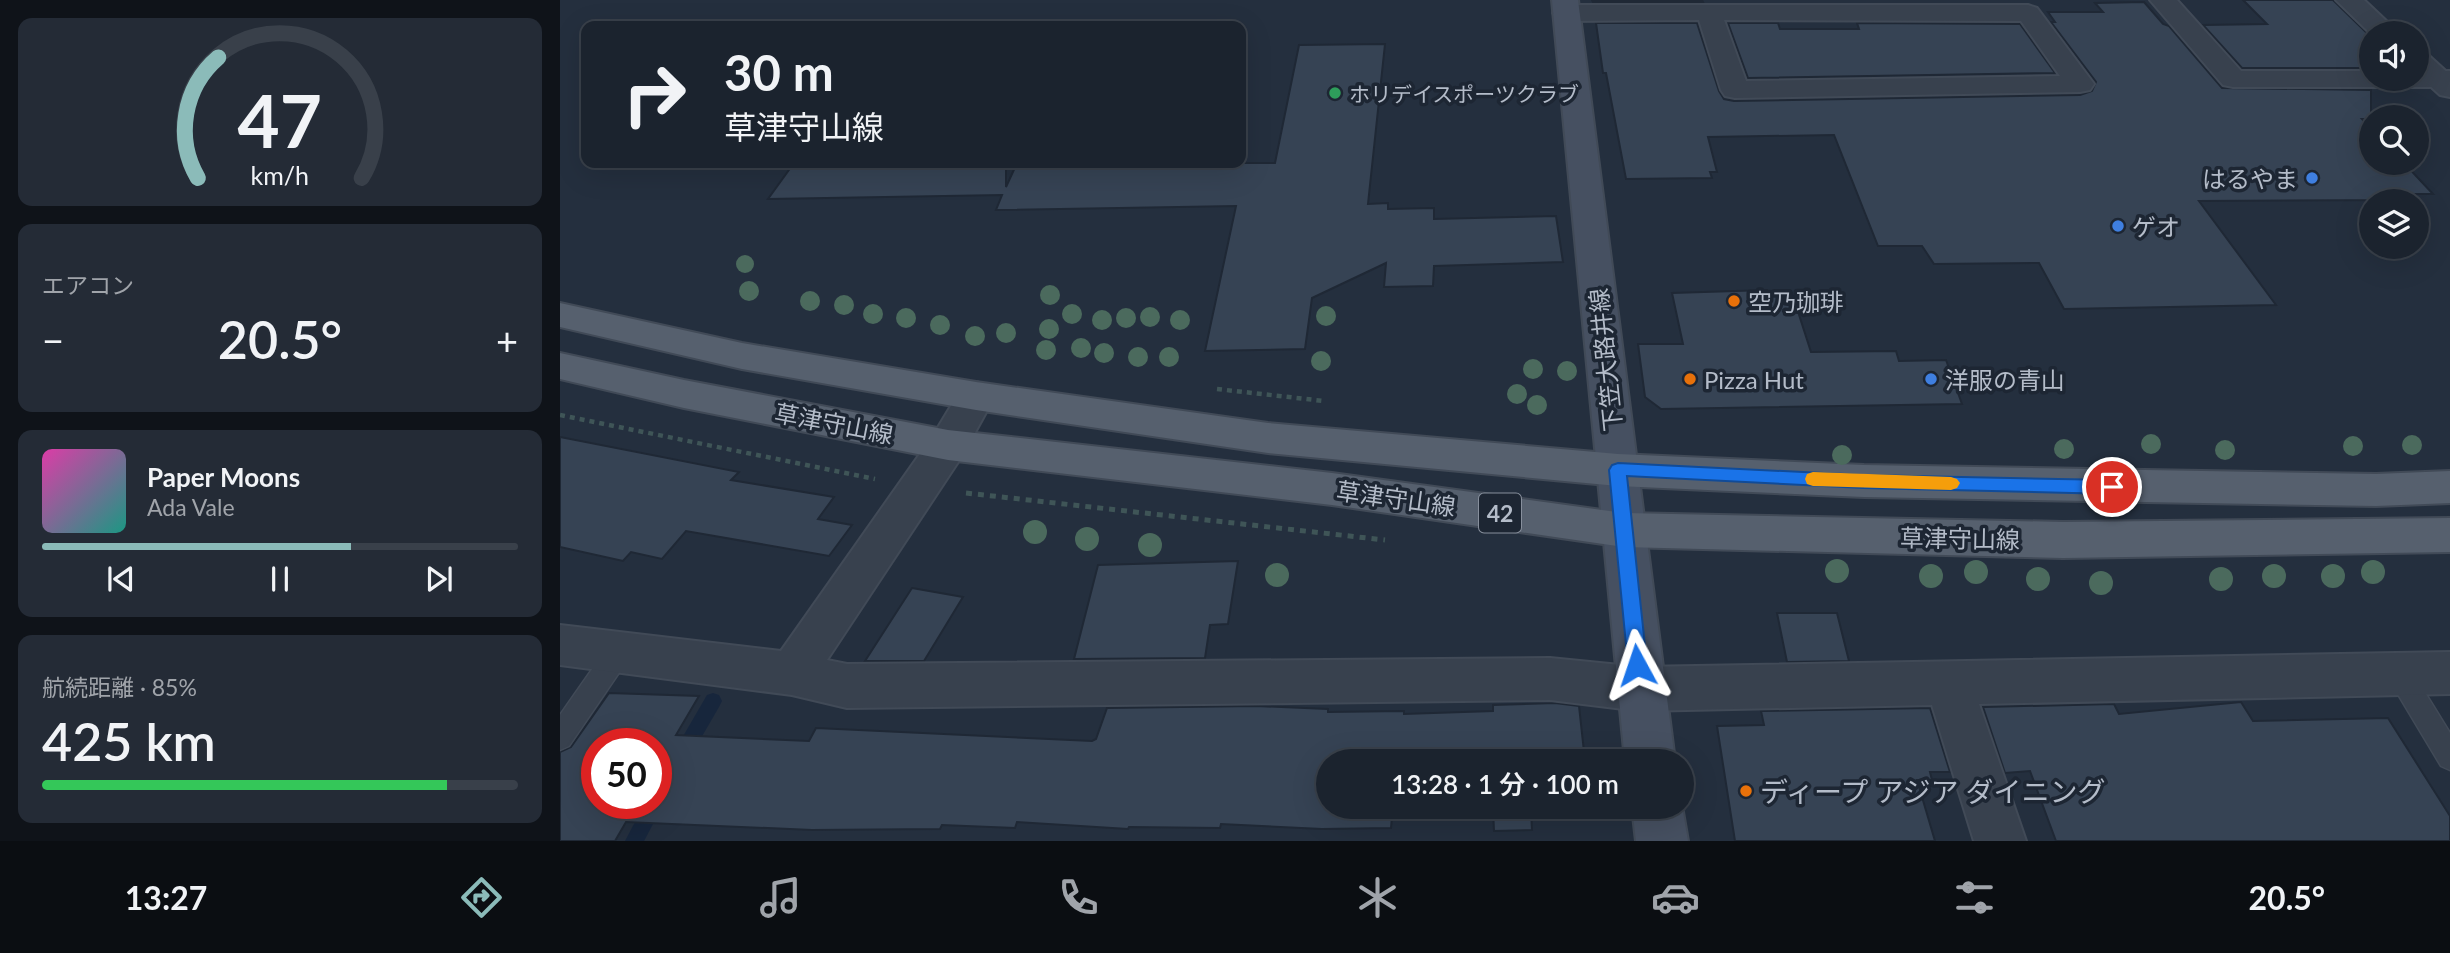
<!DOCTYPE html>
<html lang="ja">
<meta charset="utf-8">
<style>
body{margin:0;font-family:Lato,"Noto Sans JP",sans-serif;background:#242b36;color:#f1f3f6;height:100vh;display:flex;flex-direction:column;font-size:26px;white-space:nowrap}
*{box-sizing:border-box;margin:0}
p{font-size:23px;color:#a0a4aa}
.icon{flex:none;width:38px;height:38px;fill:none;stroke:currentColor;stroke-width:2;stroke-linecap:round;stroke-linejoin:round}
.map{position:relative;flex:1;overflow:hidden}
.sheet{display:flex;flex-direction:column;gap:18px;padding:18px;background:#0f1319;width:560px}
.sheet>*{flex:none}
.top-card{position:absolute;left:21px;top:21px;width:665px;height:147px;border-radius:14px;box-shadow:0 7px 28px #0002,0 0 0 2px #39404a;background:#1b232e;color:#f1f3f6;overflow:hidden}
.buttons{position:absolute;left:1799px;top:21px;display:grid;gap:14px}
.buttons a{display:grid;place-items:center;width:70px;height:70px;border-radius:50%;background:#1b232e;box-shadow:0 7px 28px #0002,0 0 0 2px #39404a;font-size:35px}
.speed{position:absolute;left:21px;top:728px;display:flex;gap:14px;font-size:35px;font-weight:700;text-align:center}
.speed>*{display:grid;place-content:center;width:91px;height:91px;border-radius:50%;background:#1b232e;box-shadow:0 7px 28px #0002,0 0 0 2px #39404a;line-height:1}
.speed .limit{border:10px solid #d22;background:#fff;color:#111}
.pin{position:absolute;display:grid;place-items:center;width:60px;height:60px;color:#fff;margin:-30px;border:4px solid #fff;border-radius:50%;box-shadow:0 2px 7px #0007}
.me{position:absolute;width:77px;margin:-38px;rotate:355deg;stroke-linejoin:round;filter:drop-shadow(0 0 5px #0008)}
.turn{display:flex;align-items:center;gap:24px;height:147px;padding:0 28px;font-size:32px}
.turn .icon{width:91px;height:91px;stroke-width:2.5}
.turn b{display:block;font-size:49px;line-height:60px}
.big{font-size:52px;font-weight:600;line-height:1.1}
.sheet .widget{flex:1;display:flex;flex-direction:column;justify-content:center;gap:10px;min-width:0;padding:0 24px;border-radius:14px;background:#242b36}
.sheet .dial{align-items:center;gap:0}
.dial svg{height:182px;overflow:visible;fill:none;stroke:#39404a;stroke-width:7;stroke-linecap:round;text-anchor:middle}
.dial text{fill:#f1f3f6;stroke:none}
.song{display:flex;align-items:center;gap:21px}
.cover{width:84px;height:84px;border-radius:10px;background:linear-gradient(135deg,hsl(320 70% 55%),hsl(170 70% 35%))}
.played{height:7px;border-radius:4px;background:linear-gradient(90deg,#8bbbb9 65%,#39404a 65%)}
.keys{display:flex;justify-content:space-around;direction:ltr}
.heat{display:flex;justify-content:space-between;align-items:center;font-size:38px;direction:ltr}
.charge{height:10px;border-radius:5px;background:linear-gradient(90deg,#34c759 85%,#39404a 0)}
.trip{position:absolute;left:756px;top:749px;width:378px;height:70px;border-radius:35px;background:#1b232e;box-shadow:0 7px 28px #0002,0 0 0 2px #39404a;font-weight:600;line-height:70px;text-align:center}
.tabs{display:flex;height:112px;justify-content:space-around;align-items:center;background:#0b0e12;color:#a0a4aa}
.tabs .icon{width:49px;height:49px}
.tabs .on{color:#8bbbb9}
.tabs b{font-size:32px;color:#f1f3f6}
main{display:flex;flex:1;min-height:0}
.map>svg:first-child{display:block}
</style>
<main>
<section class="sheet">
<div class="widget dial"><svg viewBox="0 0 100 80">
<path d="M14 69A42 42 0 1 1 86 69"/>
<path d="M14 69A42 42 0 0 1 23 16" stroke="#8bbbb9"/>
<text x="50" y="56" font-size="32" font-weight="700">47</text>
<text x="50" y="72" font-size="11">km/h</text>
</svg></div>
<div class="widget"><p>エアコン</p>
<div class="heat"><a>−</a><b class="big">20.5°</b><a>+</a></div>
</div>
<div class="widget">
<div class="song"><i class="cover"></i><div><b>Paper Moons</b><p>Ada Vale</p></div></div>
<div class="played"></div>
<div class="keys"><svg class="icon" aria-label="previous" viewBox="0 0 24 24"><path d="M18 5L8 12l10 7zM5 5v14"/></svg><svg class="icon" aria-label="pause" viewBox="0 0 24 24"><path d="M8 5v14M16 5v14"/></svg><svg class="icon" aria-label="next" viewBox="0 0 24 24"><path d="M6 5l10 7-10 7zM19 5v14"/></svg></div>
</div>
<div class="widget"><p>航続距離 · 85%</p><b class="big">425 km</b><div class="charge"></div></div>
</section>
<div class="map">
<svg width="1890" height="841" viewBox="0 0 1890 841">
<rect width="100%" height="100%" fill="#242f3e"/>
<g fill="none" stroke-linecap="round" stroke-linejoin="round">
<g fill="#17263c" fill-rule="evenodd">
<path d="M153 693 159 695 162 701 159 707 130 757 124 760 118 757 115 751 118 745 147 695Z"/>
<path d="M96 802 101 809 84 841H65L85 803Z"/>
</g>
</g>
<g fill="#364354" stroke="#1f2835" stroke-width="2" fill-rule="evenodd">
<path d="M1032 0H1142L1143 2H1033Z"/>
<path d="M1683 0H1773L1811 37V68H1682L1643 25 1707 24Z"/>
<path d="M1584 2 1603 24 1609 26 1662 88 1811 90V119H1802L1811 129V163H1844L1873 194H1831L1837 200 1639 201 1716 305 1504 309 1479 263 1374 264 1362 246H1318L1274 135 1148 137 1157 172H1150L1152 178 1066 179 1046 73H1043L1036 23H1137L1159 91 1164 99 1174 101 1520 95 1532 91 1536 82 1491 22H1495L1488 12H1543L1535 3Z"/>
<path d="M1168 23H1218L1220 29H1299L1297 23 1460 24 1495 73 1188 78Z"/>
<path d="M825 44 808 204 828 203V209L874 208V219L996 216 1003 262 874 266 873 286 824 287 826 263 752 298 745 349 645 351 676 206 436 210 442 195 208 199 234 163H446V187L457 163H715L739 45Z"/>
<path d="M1207 290 1208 293H1232L1251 352 1336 351 1339 361 1386 360 1402 404 1101 409 1085 397 1078 344H1123L1112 293Z"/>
<path d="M0 437 179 472 171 480 274 497 258 519 292 525 269 556 126 531 102 559 71 552 63 561 0 547Z"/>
<path d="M678 561 668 624 650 625 645 658 514 659 538 565Z"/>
<path d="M352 588 403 597 364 661H305Z"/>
<path d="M1217 613H1277L1289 661 1227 662Z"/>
<path d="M49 693 139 696 116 735 249 741 256 728 532 741 536 739 547 708 696 706 768 709V712L844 711V714L933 711V705L995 703 1019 706 1025 761H768V807H1017L1018 809 971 811 972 830 934 831 933 809 838 814V816L832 817 831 828 762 829 661 824 660 828 569 827 568 829 457 822 455 828 382 825 380 829 252 830 66 822 55 841H0V752L11 747ZM37 744H96V803H37Z"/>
<path d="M1681 702 1693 721 1828 718 1890 816V841H1496L1470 771 1445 773 1423 707 1554 704 1559 714Z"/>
<path d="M1370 708 1390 772H1370L1372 780H1357L1375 841H1175L1157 726 1204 725 1201 711Z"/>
</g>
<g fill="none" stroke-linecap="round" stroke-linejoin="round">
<g stroke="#414a57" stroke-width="3">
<g id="service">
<path d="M58 642 67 645 71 653 67 661 9 746 0 750V715L49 645Z"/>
<path d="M1839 661 1848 665 1890 733V770L1881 766 1830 681 1826 673 1830 665Z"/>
</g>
</g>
<g stroke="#414a57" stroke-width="4">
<g id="minor">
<path d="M1590 0H1617L1681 71H1811V79H1857V71H1890V87H1673L1663 85Z"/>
<path d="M1006 5H1468L1477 8 1534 84 1530 90 1520 92 1175 98 1165 96 1161 90 1139 20 1006 21 997 18 993 13 997 8ZM1164 20 1461 21 1500 76 1186 81Z"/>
<path d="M416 382 429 386 435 396 402 456 267 660 287 664 990 658 1080 667 1890 652V694L1419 704 1466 841H1414L1372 705 1080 711 990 700 287 708 232 695 0 665V625L221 651 374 434 403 386Z"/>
</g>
</g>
<g stroke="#414a57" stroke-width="4">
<g id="tertiary">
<path d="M1776 0H1804L1839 33 1811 34Z"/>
<path d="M1857 52 1867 54 1890 75V97L1880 95 1857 74Z"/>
</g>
</g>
<g stroke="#414a57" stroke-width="4">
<g id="secondary">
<path d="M992 0H1018L1115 761H1065Z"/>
<path d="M1122 806 1128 841H1076L1072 807Z"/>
</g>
</g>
<g stroke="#414a57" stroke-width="4">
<g id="primary">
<path d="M0 303 182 343 416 382 708 423 1058 454 1304 465 1816 474 1890 471V503L1816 506 1304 497 1058 486 708 453 416 410 182 369 0 327Z"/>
<path d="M0 353 124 380 388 430 772 473 1064 513 1503 522 1890 518V552L1503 558 1064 547 772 505 388 460 124 408 0 379Z"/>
</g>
</g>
<g stroke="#3f5557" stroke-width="4.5" stroke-dasharray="5 5" stroke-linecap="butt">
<path d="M657 389 764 401"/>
<path d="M0 415 315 479"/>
</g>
<path stroke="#3f5557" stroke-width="5" stroke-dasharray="6 6" stroke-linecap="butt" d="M406 493 825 540"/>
<use href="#service" fill="#38414e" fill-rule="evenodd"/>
<use href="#minor" fill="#38414e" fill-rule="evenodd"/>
<use href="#tertiary" fill="#38414e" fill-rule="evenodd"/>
<use href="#secondary" fill="#465061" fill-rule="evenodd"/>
<use href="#primary" fill="#56606e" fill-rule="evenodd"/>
</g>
<g fill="#4b6a5d">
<circle cx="185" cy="264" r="9"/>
<circle cx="189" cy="291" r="10"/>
<circle cx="490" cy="295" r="10"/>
<circle cx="250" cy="301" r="10"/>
<circle cx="284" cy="305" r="10"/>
<circle cx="313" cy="314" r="10"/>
<circle cx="512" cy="314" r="10"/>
<circle cx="766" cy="316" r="10"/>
<circle cx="590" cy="317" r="10"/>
<circle cx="346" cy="318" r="10"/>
<circle cx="566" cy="318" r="10"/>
<circle cx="542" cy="320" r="10"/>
<circle cx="620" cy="320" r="10"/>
<circle cx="380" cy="325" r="10"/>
<circle cx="489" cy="329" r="10"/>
<circle cx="446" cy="333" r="10"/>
<circle cx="415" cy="336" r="10"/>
<circle cx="521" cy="348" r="10"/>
<circle cx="486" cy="350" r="10"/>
<circle cx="544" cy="353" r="10"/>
<circle cx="578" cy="357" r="10"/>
<circle cx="609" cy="357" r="10"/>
<circle cx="761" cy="361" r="10"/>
<circle cx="973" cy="369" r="10"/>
<circle cx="1007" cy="371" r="10"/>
<circle cx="957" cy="394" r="10"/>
<circle cx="977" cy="405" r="10"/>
<circle cx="1591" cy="444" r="10"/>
<circle cx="1852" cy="445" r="10"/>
<circle cx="1793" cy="446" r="10"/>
<circle cx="1504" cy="449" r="10"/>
<circle cx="1665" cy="450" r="10"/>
<circle cx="1282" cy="455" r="10"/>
<circle cx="475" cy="532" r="12"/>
<circle cx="527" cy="539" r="12"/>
<circle cx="590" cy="545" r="12"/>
<circle cx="1277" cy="571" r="12"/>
<circle cx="1416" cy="572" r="12"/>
<circle cx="1813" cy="572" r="12"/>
<circle cx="717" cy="575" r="12"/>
<circle cx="1371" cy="576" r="12"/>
<circle cx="1714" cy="576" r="12"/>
<circle cx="1773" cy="576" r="12"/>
<circle cx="1478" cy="579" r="12"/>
<circle cx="1661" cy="579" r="12"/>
<circle cx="1541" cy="583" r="12"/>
</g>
<path fill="#1a73e8" stroke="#114b97" stroke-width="2" d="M1058 463 1304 475 1552 480 1558 482 1560 487 1558 492 1552 494 1304 488 1067 476 1087 665 1084 671 1077 673 1070 671 1068 665 1049 470 1052 465Z"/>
<path fill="#f59e0b" d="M1253 472 1391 477 1397 479 1400 483 1397 488 1391 490 1253 486 1247 484 1245 479 1247 474Z"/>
<circle fill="#2e9e5b" stroke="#1d2633" stroke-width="2.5" cx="775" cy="93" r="7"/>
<g fill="#3f7fe0" stroke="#1d2633" stroke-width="2.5">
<circle cx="1752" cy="178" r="7"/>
<circle cx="1558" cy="226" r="7"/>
<circle cx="1371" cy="379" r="7"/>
</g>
<g fill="#e8710a" stroke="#1d2633" stroke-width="2.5">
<circle cx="1174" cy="301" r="7"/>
<circle cx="1130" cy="379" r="7"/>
<circle cx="1186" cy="791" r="7"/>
</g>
<g text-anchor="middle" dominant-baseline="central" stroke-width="7" stroke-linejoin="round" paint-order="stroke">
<g font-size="21" fill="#b4bcc9" stroke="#1d2633" text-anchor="start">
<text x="789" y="93">ホリデイスポーツクラブ</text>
</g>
<rect fill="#1d2633" stroke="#878f9c" stroke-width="2" x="919" y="493.5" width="42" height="39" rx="5"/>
<g font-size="23" font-weight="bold" fill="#b4bcc9">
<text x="940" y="513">42</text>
</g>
<g font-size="24" fill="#b4bcc9" stroke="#1d2633" text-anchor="start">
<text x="1738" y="178" text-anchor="end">はるやま</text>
<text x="1572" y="226">ゲオ</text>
<text x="1188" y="301">空乃珈琲</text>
<text x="1144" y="379">Pizza Hut</text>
<text x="1385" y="379">洋服の青山</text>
</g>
<g font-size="24" fill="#b4bcc9" stroke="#1d2633">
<text transform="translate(1045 360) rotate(-96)">下笠大路井線</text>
<text transform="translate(274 423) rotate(11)">草津守山線</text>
<text transform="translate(836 498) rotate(8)">草津守山線</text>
<text transform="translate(1400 538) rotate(1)">草津守山線</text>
</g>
<g font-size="28" fill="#b4bcc9" stroke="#1d2633" text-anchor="start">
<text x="1200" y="791">ディープ アジア ダイニング</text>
</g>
</g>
</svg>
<div class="buttons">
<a><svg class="icon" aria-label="sound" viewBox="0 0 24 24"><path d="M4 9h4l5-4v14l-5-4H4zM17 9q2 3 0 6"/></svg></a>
<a><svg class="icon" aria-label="search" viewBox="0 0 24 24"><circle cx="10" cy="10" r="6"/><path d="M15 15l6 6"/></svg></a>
<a><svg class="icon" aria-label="layers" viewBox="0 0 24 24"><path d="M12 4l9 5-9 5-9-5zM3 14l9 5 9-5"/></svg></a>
</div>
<div class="speed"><div class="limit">50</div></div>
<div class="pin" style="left:1552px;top:487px;background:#d93025"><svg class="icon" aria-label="arrive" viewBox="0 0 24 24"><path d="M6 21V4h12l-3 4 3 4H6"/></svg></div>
<svg class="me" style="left:1077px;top:665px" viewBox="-20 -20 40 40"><path d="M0-17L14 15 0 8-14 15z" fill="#1a73e8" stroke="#fff" stroke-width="4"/></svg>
<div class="trip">13:28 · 1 分 · 100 m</div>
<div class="top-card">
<div class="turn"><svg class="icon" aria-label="right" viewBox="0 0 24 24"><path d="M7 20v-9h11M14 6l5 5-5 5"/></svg><div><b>30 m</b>草津守山線</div></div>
</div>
</div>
</main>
<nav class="tabs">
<b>13:27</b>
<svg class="icon on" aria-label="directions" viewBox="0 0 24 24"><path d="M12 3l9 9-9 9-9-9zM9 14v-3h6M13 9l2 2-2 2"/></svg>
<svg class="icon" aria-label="music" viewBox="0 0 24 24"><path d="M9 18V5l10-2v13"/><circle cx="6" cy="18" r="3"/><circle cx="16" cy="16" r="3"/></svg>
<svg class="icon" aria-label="phone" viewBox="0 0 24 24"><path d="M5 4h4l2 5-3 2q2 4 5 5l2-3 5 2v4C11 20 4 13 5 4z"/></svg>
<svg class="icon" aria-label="climate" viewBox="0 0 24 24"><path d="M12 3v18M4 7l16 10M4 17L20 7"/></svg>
<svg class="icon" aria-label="car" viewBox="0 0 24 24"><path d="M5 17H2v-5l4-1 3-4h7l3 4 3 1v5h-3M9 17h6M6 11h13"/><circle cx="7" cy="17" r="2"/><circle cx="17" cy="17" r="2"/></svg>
<svg class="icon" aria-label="filters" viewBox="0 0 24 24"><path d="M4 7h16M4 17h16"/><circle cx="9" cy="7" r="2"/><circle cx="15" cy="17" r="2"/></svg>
<b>20.5°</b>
</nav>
